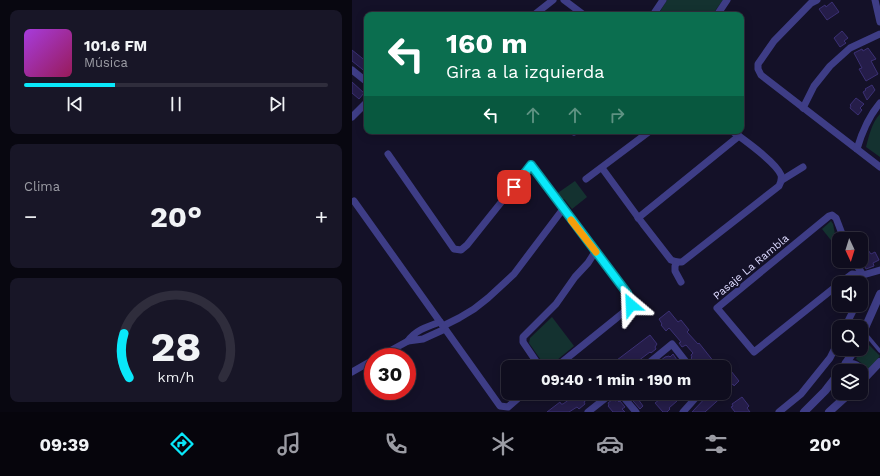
<!DOCTYPE html>
<html lang="es">
<meta charset="utf-8">
<style>
body{margin:0;font-family:"Work Sans",sans-serif;background:#181627;color:#f1f3f6;height:100vh;display:flex;flex-direction:column;font-size:15px;white-space:nowrap}
*{box-sizing:border-box;margin:0}
p{font-size:13px;color:#9b9ca4}
.icon{flex:none;width:22px;height:22px;fill:none;stroke:currentColor;stroke-width:2;stroke-linecap:round;stroke-linejoin:round}
.map{position:relative;flex:1;overflow:hidden}
.side{display:flex;flex-direction:column;gap:10px;padding:10px;background:#080710;width:352px}
.side>*{flex:none}
.banner{position:absolute;left:12px;top:12px;width:380px;height:122px;border-radius:8px;box-shadow:0 2px 10px #0003,0 0 0 1px #2f2d3c;background:#0b6e4f;color:#fff;overflow:hidden}
.needle{width:26px;rotate:176deg}
.tools{position:absolute;left:480px;top:232px;display:grid;gap:8px}
.tools a{display:grid;place-items:center;width:36px;height:36px;border-radius:8px;background:#0f0d1e;box-shadow:0 2px 10px #0003,0 0 0 1px #2f2d3c;font-size:20px}
.speed{position:absolute;left:12px;top:348px;display:flex;gap:8px;font-size:20px;font-weight:700;text-align:center}
.speed>*{display:grid;place-content:center;width:52px;height:52px;border-radius:50%;background:#0f0d1e;box-shadow:0 2px 10px #0003,0 0 0 1px #2f2d3c;line-height:1}
.speed .limit{border:6px solid #d22;background:#fff;color:#111}
.pin{position:absolute;display:grid;place-items:center;width:34px;height:34px;color:#fff;margin:-17px;border-radius:8px;box-shadow:0 2px 6px #0006}
.me{position:absolute;width:44px;margin:-22px;rotate:334deg;stroke-linejoin:round;filter:drop-shadow(0 0 3px #0008)}
.turn{display:flex;align-items:center;gap:14px;height:84px;padding:0 16px;font-size:18px}
.turn .icon{width:52px;height:52px;stroke-width:2.5}
.turn b{display:block;font-size:28px;line-height:34px}
.lanes{display:flex;align-items:center;height:38px;padding:0 16px;background:#0003;justify-content:center;gap:20px;direction:ltr}
.lanes .off{opacity:.35}
.big{font-size:30px;font-weight:700;line-height:1.1}
.side .widget{flex:1;display:flex;flex-direction:column;justify-content:center;gap:6px;min-width:0;padding:0 14px;border-radius:8px;background:#181627}
.side .dial{align-items:center;gap:0}
.dial svg{height:104px;overflow:visible;fill:none;stroke:#2f2d3c;stroke-width:7;stroke-linecap:round;text-anchor:middle}
.dial text{fill:#f1f3f6;stroke:none}
.song{display:flex;align-items:center;gap:12px}
.cover{width:48px;height:48px;border-radius:6px;background:linear-gradient(135deg,hsl(280 70% 55%),hsl(330 70% 35%))}
.played{height:4px;border-radius:2px;background:linear-gradient(90deg,#09e8fa 30%,#2f2d3c 30%)}
.keys{display:flex;justify-content:space-around;direction:ltr}
.heat{display:flex;justify-content:space-between;align-items:center;font-size:22px;direction:ltr}
.trip{position:absolute;left:149px;top:360px;width:230px;height:40px;border-radius:8px;background:#0f0d1e;box-shadow:0 2px 10px #0003,0 0 0 1px #2f2d3c;font-weight:700;line-height:40px;text-align:center}
.menu{display:flex;height:64px;justify-content:space-around;align-items:center;background:#06050c;color:#9b9ca4}
.menu .icon{width:28px;height:28px}
.menu .active{color:#09e8fa}
.menu b{font-size:18px;color:#f1f3f6}
main{display:flex;flex:1;min-height:0}
.map>svg:first-child{display:block}
</style>
<main>
<section class="side">
<div class="widget">
<div class="song"><i class="cover"></i><div><b>101.6 FM</b><p>Música</p></div></div>
<div class="played"></div>
<div class="keys"><svg class="icon" aria-label="previous" viewBox="0 0 24 24"><path d="M18 5L8 12l10 7zM5 5v14"/></svg><svg class="icon" aria-label="pause" viewBox="0 0 24 24"><path d="M8 5v14M16 5v14"/></svg><svg class="icon" aria-label="next" viewBox="0 0 24 24"><path d="M6 5l10 7-10 7zM19 5v14"/></svg></div>
</div>
<div class="widget"><p>Clima</p>
<div class="heat"><a>−</a><b class="big">20°</b><a>+</a></div>
</div>
<div class="widget dial"><svg viewBox="0 0 100 80">
<path d="M14 69A42 42 0 1 1 86 69"/>
<path d="M14 69A42 42 0 0 1 10 35" stroke="#09e8fa"/>
<text x="50" y="56" font-size="32" font-weight="700">28</text>
<text x="50" y="72" font-size="11">km/h</text>
</svg></div>
</section>
<div class="map">
<svg width="528" height="412" viewBox="0 0 528 412">
<rect width="100%" height="100%" fill="#141128"/>
<g fill="#143230">
<path d="M315 0H371L360 15H306Z"/>
<path d="M528 114V157L514 147C517 136 520 122 528 114Z"/>
<path d="M223 181 235 197 220 209 212 199 204 203 200 197Z"/>
<path d="M479 221 481 224 486 249 470 229Z"/>
<path d="M200 317 222 346 199 365 193 366 177 343 178 338Z"/>
<path d="M513 341 528 356 517 369 504 359Z"/>
</g>
<g fill="#251d49" stroke="#3b3074">
<path d="M480 2 487 12 475 20 467 9 473 5 474 7Z"/>
<path d="M490 31 496 38 492 41 494 43 488 47 482 38Z"/>
<path d="M516 48 524 59 519 61 526 74 514 81 507 69 510 68 502 53 510 49 511 51Z"/>
<path d="M0 50 15 62V73L0 61Z"/>
<path d="M0 82 12 93 7 99 0 93Z"/>
<path d="M520 85 523 90 515 100 511 92 514 90 513 89Z"/>
<path d="M504 98 512 104 508 108 510 110 506 115 498 108 499 106 498 105Z"/>
<path d="M516 250 519 254 523 252 527 260 521 263 522 266 514 269 510 260 512 259 509 254Z"/>
<path d="M317 311 326 322 329 320 337 330 335 332 346 344 347 343 366 367H349L346 363 344 364 339 358 340 357 339 355 341 353 334 345 330 347 327 343 329 342 317 328 314 331 309 325 310 324 307 319Z"/>
<path d="M298 335 305 344 303 347 304 349 299 353 298 352 278 367H260L266 361 265 360Z"/>
<path d="M321 354 325 360 322 362 325 367H313L308 361 313 357 317 356 318 357Z"/>
<path d="M379 371 387 381 382 386 381 384 372 391V376Z"/>
<path d="M226 393H243L232 402 233 404 227 409 225 407 217 412H195L208 402 209 404H211Z"/>
<path d="M278 393H293L286 399 291 406 288 409 276 395Z"/>
<path d="M316 393H318L325 401 317 408 318 409 315 412H311L303 403Z"/>
<path d="M358 393H374L353 412H340Z"/>
<path d="M390 397 397 406 395 408 398 412H383L379 407 381 406 380 404Z"/>
<path d="M261 399 263 401 265 400 267 402 268 401 273 407 270 409 273 412H261L256 406 257 405 256 403Z"/>
</g>
<g fill="none" stroke-linecap="round" stroke-linejoin="round">
<path stroke="#3e3d86" stroke-width="3.5" d="M512 332 528 351"/>
<g stroke="#3e3d86" stroke-width="7">
<path d="M212 0 232 15"/>
<path d="M465 0 459 3 422 41 406 64V69L409 75 528 167"/>
<path d="M523 0 528 22"/>
<path d="M182 15 201 0"/>
<path d="M301 15 311 0"/>
<path d="M365 15 375 0"/>
<path d="M0 70 15 82"/>
<path d="M451 108 462 86 478 66 498 48 528 34"/>
<path d="M0 117 15 102"/>
<path d="M221 131 222 132"/>
<path d="M505 149C510 132 516 117 528 103"/>
<path d="M36 154 102 249 109 250 115 245 179 165 275 293C278 298 280 302 277 308L204 367"/>
<path d="M250 168 291 224 319 260 325 262H330L427 186C429 182 430 179 429 175 424 162 392 140 380 131"/>
<path d="M234 179 298 131"/>
<path d="M430 180 451 167"/>
<path d="M2 201 148 406 156 407 172 393"/>
<path d="M286 218 387 136"/>
<path d="M502 261 511 275"/>
<path d="M325 262 323 266V271L329 282"/>
<path d="M488 283 500 274 511 275 528 270"/>
<path d="M487 284 402 352 365 308 477 216 480 215 484 218 492 239"/>
<path d="M509 290 511 275"/>
<path d="M88 322C77 326 63 330 56 341L71 339 93 329"/>
<path d="M91 326 107 318 122 309 136 298 162 274 211 209"/>
<path d="M493 327 504 305"/>
<path d="M27 357 56 341"/>
<path d="M188 367 171 342V337L204 304 223 277 236 263 243 252"/>
<path d="M292 367 320 344 338 367"/>
<path d="M0 372 21 360"/>
<path d="M268 393 284 412"/>
<path d="M236 412 260 393"/>
<path d="M331 412 348 393"/>
<path d="M427 412 449 394 478 358 487 340"/>
</g>
<g stroke="#3e3d86" stroke-width="8">
<path d="M509 337 528 294"/>
<path d="M494 363C504 364 511 367 513 378"/>
<path d="M489 371 503 349"/>
<path d="M509 382 528 362"/>
<path d="M452 412 473 391 487 373"/>
<path d="M477 412 498 393"/>
</g>
</g>
<g fill="none" stroke-linecap="round" stroke-linejoin="round">
<g stroke="#0697a2" stroke-width="10">
<path id="route" d="M162 187 179 165 275 293 278 299 279 305"/>
</g>
<use href="#route" stroke="#09e8fa" stroke-width="7"/>
<path stroke="#f59e0b" stroke-width="7" d="M219 220 244 252"/>
</g>
<g text-anchor="middle" dominant-baseline="central" stroke-width="4" stroke-linejoin="round" paint-order="stroke">
<g font-size="11" fill="#dcd9fe" stroke="#141128">
<text transform="translate(399 267) rotate(-40)">Pasaje La Rambla</text>
</g>
</g>
</svg>
<div class="tools">
<a><svg class="needle" viewBox="-14 -14 28 28"><path d="M0-13l5 13h-10z" fill="#e53935"/><path d="M0 13l5-13h-10z" fill="#9b9ca4"/></svg></a>
<a><svg class="icon" aria-label="sound" viewBox="0 0 24 24"><path d="M4 9h4l5-4v14l-5-4H4zM17 9q2 3 0 6"/></svg></a>
<a><svg class="icon" aria-label="search" viewBox="0 0 24 24"><circle cx="10" cy="10" r="6"/><path d="M15 15l6 6"/></svg></a>
<a><svg class="icon" aria-label="layers" viewBox="0 0 24 24"><path d="M12 4l9 5-9 5-9-5zM3 14l9 5 9-5"/></svg></a>
</div>
<div class="speed"><div class="limit">30</div></div>
<div class="pin" style="left:162px;top:187px;background:#d93025"><svg class="icon" aria-label="arrive" viewBox="0 0 24 24"><path d="M6 21V4h12l-3 4 3 4H6"/></svg></div>
<svg class="me" style="left:279px;top:305px" viewBox="-20 -20 40 40"><path d="M0-17L14 15 0 8-14 15z" fill="#09e8fa" stroke="#fff" stroke-width="4"/></svg>
<div class="trip">09:40 · 1 min · 190 m</div>
<div class="banner">
<div class="turn"><svg class="icon" aria-label="left" viewBox="0 0 24 24"><path d="M17 20v-9H6M10 6l-5 5 5 5"/></svg><div><b>160 m</b>Gira a la izquierda</div></div>
<div class="lanes"><svg class="icon" aria-label="left" viewBox="0 0 24 24"><path d="M17 20v-9H6M10 6l-5 5 5 5"/></svg><svg class="icon off" aria-label="ahead" viewBox="0 0 24 24"><path d="M12 20V5M6 11l6-6 6 6"/></svg><svg class="icon off" aria-label="ahead" viewBox="0 0 24 24"><path d="M12 20V5M6 11l6-6 6 6"/></svg><svg class="icon off" aria-label="right" viewBox="0 0 24 24"><path d="M7 20v-9h11M14 6l5 5-5 5"/></svg></div>
</div>
</div>
</main>
<nav class="menu">
<b>09:39</b>
<svg class="icon active" aria-label="directions" viewBox="0 0 24 24"><path d="M12 3l9 9-9 9-9-9zM9 14v-3h6M13 9l2 2-2 2"/></svg>
<svg class="icon" aria-label="music" viewBox="0 0 24 24"><path d="M9 18V5l10-2v13"/><circle cx="6" cy="18" r="3"/><circle cx="16" cy="16" r="3"/></svg>
<svg class="icon" aria-label="phone" viewBox="0 0 24 24"><path d="M5 4h4l2 5-3 2q2 4 5 5l2-3 5 2v4C11 20 4 13 5 4z"/></svg>
<svg class="icon" aria-label="climate" viewBox="0 0 24 24"><path d="M12 3v18M4 7l16 10M4 17L20 7"/></svg>
<svg class="icon" aria-label="car" viewBox="0 0 24 24"><path d="M5 17H2v-5l4-1 3-4h7l3 4 3 1v5h-3M9 17h6M6 11h13"/><circle cx="7" cy="17" r="2"/><circle cx="17" cy="17" r="2"/></svg>
<svg class="icon" aria-label="filters" viewBox="0 0 24 24"><path d="M4 7h16M4 17h16"/><circle cx="9" cy="7" r="2"/><circle cx="15" cy="17" r="2"/></svg>
<b>20°</b>
</nav>
